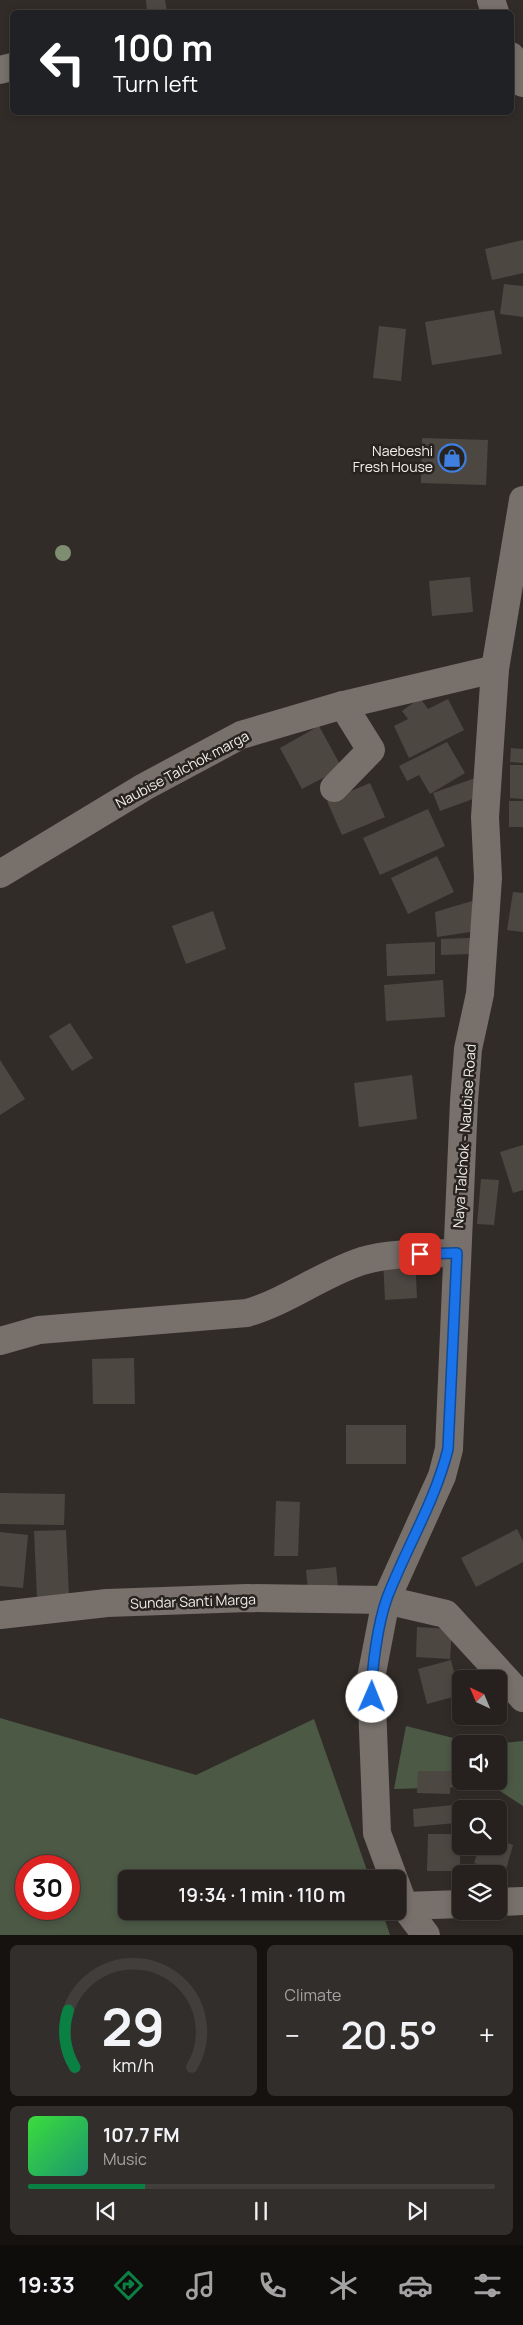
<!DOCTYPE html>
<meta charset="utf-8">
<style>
body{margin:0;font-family:Manrope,sans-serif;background:#322e2b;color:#f1f3f6;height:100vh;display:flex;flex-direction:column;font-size:19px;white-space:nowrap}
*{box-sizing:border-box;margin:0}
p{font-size:16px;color:#a4a3a4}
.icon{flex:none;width:28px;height:28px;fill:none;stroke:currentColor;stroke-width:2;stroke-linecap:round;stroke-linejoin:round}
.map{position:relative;height:1935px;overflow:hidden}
.drawer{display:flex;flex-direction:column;gap:10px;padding:10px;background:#151210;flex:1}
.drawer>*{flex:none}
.hud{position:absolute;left:10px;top:10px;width:504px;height:105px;border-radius:8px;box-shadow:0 2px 8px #0003,0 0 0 1px #423e3c;background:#202124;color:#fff;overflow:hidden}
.needle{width:32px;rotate:316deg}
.fabs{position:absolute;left:452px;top:1670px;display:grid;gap:10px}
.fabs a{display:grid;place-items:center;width:55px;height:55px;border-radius:8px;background:#26211e;box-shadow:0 2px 8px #0003,0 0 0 1px #423e3c;font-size:25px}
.speed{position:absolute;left:15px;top:1855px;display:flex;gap:10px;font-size:25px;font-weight:700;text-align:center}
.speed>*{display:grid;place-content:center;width:65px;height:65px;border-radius:50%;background:#26211e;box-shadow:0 2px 8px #0003,0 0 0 1px #423e3c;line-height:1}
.speed .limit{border:8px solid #d22;background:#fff;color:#111}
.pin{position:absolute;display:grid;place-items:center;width:42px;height:42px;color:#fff;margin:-21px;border-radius:10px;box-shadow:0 2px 8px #0006}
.me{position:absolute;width:55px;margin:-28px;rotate:1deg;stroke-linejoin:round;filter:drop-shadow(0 0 4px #0008)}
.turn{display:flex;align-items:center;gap:18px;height:105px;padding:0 20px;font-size:22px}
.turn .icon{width:65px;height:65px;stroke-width:2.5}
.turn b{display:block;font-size:35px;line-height:42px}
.big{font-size:38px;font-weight:600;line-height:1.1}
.drawer .card{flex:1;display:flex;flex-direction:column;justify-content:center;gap:8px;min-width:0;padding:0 18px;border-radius:8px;background:#322e2b}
.drawer .dial{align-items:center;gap:0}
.dial svg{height:130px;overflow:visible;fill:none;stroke:#423e3c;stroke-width:7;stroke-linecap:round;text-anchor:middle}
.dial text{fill:#f1f3f6;stroke:none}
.song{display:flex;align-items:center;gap:15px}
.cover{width:60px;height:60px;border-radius:8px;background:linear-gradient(135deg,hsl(120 70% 55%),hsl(160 70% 35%))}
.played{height:5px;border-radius:2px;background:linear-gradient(90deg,#0b8043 25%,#423e3c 25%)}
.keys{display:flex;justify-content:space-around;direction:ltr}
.heat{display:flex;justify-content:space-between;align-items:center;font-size:28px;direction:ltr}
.drawer .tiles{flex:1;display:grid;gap:10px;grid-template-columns:1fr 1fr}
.card:last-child{grid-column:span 2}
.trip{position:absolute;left:118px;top:1870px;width:288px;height:50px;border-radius:8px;background:#26211e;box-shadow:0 2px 8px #0003,0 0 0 1px #423e3c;font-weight:600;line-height:50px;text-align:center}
.menu{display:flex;height:80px;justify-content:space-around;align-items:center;background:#0f0d0c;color:#a4a3a4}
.menu .icon{width:35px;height:35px}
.menu .active{color:#0b8043}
.menu b{font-size:22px;color:#f1f3f6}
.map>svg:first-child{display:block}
</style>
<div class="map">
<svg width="523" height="1935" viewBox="0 0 523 1935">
<rect width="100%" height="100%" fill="#322c28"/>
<g fill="#4b5945" fill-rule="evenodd">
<path d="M0 1718 196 1775 314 1719 370 1879H126V1911H382L390 1935H0ZM26 1866H69V1909H26Z"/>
<path d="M406 1726 477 1744H461V1781H499V1744H493L523 1741V1806L492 1786 394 1789Z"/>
</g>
<g fill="#4d4742">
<path d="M146 0H165L167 12H147Z"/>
<path d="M523 240V273L492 280 485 249Z"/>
<path d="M504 284 523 286V317L500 314Z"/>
<path d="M494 310 502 354 432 365 425 322Z"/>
<path d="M379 326 406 329 401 381 373 378Z"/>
<path d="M422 438 488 440 486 485 421 483Z"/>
<path d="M470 577 473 612 432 616 429 581Z"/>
<path d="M420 698 428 709 448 699 464 730 409 758 394 726 408 719 402 711Z"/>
<path d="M319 726 342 768 302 789 280 748Z"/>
<path d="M447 742 465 773 430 794 419 775 407 781 399 766Z"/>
<path d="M511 748 523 749V763L510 762Z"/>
<path d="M510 765H523V799L510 798Z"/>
<path d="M475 778 481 796 440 811 433 793Z"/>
<path d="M370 783 385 817 342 835 327 801Z"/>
<rect x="509" y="801" width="14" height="26"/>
<path d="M428 809 445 846 380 875 363 838Z"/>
<path d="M437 856 454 892 408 914 391 878Z"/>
<path d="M513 892 523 893V932L507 930Z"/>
<path d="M472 901 477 931 437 937 435 912Z"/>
<path d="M213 911 226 949 186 964 172 926Z"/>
<path d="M470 938 471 954 441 955V939Z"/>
<path d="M435 942V974L387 976 386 944Z"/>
<path d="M443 980 445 1017 386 1021 384 985Z"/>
<path d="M70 1023 93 1058 72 1071 49 1036Z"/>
<path d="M0 1060 25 1099 0 1115Z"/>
<path d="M412 1075 417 1119 359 1127 354 1083Z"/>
<path d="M523 1145V1190L513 1193 500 1152Z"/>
<path d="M481 1179 499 1180 494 1225 477 1224Z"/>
<path d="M415 1257 417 1298 385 1300 383 1259Z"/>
<path d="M134 1358 135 1404H93L92 1359Z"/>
<rect x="346" y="1425" width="60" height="39"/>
<path d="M0 1493 65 1494 64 1525 0 1524Z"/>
<path d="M276 1501 300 1502 298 1556H274Z"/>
<path d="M517 1529 523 1541V1562L476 1587 461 1558Z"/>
<path d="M66 1530 69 1596 37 1598 34 1531Z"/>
<path d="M0 1532 28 1535 23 1588 0 1586Z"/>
<path d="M336 1567 338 1587 308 1591 306 1570Z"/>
<path d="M417 1627 452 1629 450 1659 416 1657Z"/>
<path d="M451 1660 460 1695 427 1704 418 1669Z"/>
<path d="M418 1771H451L450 1794 417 1793Z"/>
<path d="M454 1805 455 1823 414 1827 413 1809Z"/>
<path d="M428 1834H460V1871H427Z"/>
<path d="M499 1840 513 1845 505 1873 474 1863 480 1846H499Z"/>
</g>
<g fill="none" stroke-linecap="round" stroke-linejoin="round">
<g stroke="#77706b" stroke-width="28">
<path d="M491 0 495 12"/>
<path d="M511 56 523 83"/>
<path d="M0 70 12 67"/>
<path d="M334 788 371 750 343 705"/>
<path d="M0 874 144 787 241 735 343 705 495 669"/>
<path d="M0 1341 39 1330 247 1313C288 1301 322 1274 362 1261 392 1252 426 1254 457 1253"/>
<path d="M0 1615 107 1603 247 1598 386 1600 446 1614 523 1698"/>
<path d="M394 1879 377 1833 371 1678 386 1600 442 1476 449 1449 464 1101 468 1049 480 994 488 878 485 817 495 669 523 500"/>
<path d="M396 1884 404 1906 426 1935"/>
<path d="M499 1902 523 1901"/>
<path d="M404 1906 461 1904"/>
</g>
</g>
<circle fill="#7e8e70" cx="63" cy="553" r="8"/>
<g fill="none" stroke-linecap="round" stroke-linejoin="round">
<g stroke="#114b97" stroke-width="12">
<path id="route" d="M372 1697C371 1670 378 1623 387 1598 406 1548 435 1502 448 1449L457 1253 420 1254"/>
</g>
<use href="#route" stroke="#1a73e8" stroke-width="9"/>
</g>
<defs>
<g id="shop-ring" transform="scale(1.4375)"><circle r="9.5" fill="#28231e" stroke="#3f7fe0" stroke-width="1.5"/><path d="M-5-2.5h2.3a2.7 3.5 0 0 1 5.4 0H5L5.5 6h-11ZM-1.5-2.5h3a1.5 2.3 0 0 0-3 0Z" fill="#3f7fe0"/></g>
</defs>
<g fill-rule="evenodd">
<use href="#shop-ring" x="452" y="458"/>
</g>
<g text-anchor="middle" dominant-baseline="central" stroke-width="5" stroke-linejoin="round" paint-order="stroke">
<g font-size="14" fill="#f1eeeb" stroke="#28231e" text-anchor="end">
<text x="433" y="450">Naebeshi<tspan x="433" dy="16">Fresh House</tspan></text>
</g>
<g font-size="14" fill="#f1eeeb" stroke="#28231e">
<text transform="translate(182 769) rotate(-28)">Naubise Talchok marga</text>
<text transform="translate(464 1136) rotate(-86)">Naya Talchok - Naubise Road</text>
<text transform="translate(193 1601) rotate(-2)">Sundar Santi Marga</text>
</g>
</g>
</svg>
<div class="fabs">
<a><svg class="needle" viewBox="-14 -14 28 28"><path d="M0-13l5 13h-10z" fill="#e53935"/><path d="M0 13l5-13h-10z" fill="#a4a3a4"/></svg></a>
<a><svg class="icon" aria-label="sound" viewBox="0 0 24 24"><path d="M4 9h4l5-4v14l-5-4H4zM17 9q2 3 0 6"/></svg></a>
<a><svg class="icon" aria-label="search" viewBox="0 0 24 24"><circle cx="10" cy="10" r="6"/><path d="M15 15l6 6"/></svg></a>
<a><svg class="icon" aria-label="layers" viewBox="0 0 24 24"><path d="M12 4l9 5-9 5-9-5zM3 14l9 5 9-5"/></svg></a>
</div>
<div class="speed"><div class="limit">30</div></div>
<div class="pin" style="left:420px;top:1254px;background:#d93025"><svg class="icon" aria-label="arrive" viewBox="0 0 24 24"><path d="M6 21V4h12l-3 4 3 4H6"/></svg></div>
<svg class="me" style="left:372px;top:1697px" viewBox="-20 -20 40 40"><circle r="19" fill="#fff"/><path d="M0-13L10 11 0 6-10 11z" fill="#1a73e8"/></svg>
<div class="trip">19:34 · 1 min · 110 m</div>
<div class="hud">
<div class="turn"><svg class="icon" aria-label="left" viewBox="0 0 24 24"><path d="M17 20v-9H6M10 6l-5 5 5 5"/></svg><div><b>100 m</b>Turn left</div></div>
</div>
</div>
<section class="drawer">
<div class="tiles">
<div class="card dial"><svg viewBox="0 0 100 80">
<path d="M14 69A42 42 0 1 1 86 69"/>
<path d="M14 69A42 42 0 0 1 10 34" stroke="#0b8043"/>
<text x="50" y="56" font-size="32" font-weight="700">29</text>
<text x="50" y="72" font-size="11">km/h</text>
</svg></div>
<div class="card"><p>Climate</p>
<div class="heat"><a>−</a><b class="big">20.5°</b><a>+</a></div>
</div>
<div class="card">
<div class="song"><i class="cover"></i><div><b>107.7 FM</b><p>Music</p></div></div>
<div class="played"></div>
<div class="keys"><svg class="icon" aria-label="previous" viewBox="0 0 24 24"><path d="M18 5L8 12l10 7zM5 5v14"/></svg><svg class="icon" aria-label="pause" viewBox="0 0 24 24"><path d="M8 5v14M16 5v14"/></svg><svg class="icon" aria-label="next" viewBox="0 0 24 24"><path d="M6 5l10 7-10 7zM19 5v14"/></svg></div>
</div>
</div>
</section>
<nav class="menu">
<b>19:33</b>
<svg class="icon active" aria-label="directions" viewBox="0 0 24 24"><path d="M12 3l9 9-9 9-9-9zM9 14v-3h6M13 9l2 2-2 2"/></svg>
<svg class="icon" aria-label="music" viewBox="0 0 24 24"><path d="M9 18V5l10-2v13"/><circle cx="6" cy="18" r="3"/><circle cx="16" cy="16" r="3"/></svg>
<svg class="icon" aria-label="phone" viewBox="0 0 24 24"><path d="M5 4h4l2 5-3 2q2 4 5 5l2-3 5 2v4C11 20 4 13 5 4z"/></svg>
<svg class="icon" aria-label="climate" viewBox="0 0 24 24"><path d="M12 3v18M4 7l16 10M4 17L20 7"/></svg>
<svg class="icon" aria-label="car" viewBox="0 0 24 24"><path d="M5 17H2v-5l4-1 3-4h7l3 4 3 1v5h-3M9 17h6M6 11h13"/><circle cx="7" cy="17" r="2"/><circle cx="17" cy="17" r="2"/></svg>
<svg class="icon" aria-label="filters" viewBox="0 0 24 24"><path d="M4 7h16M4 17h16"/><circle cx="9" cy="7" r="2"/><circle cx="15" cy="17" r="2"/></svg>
</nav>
